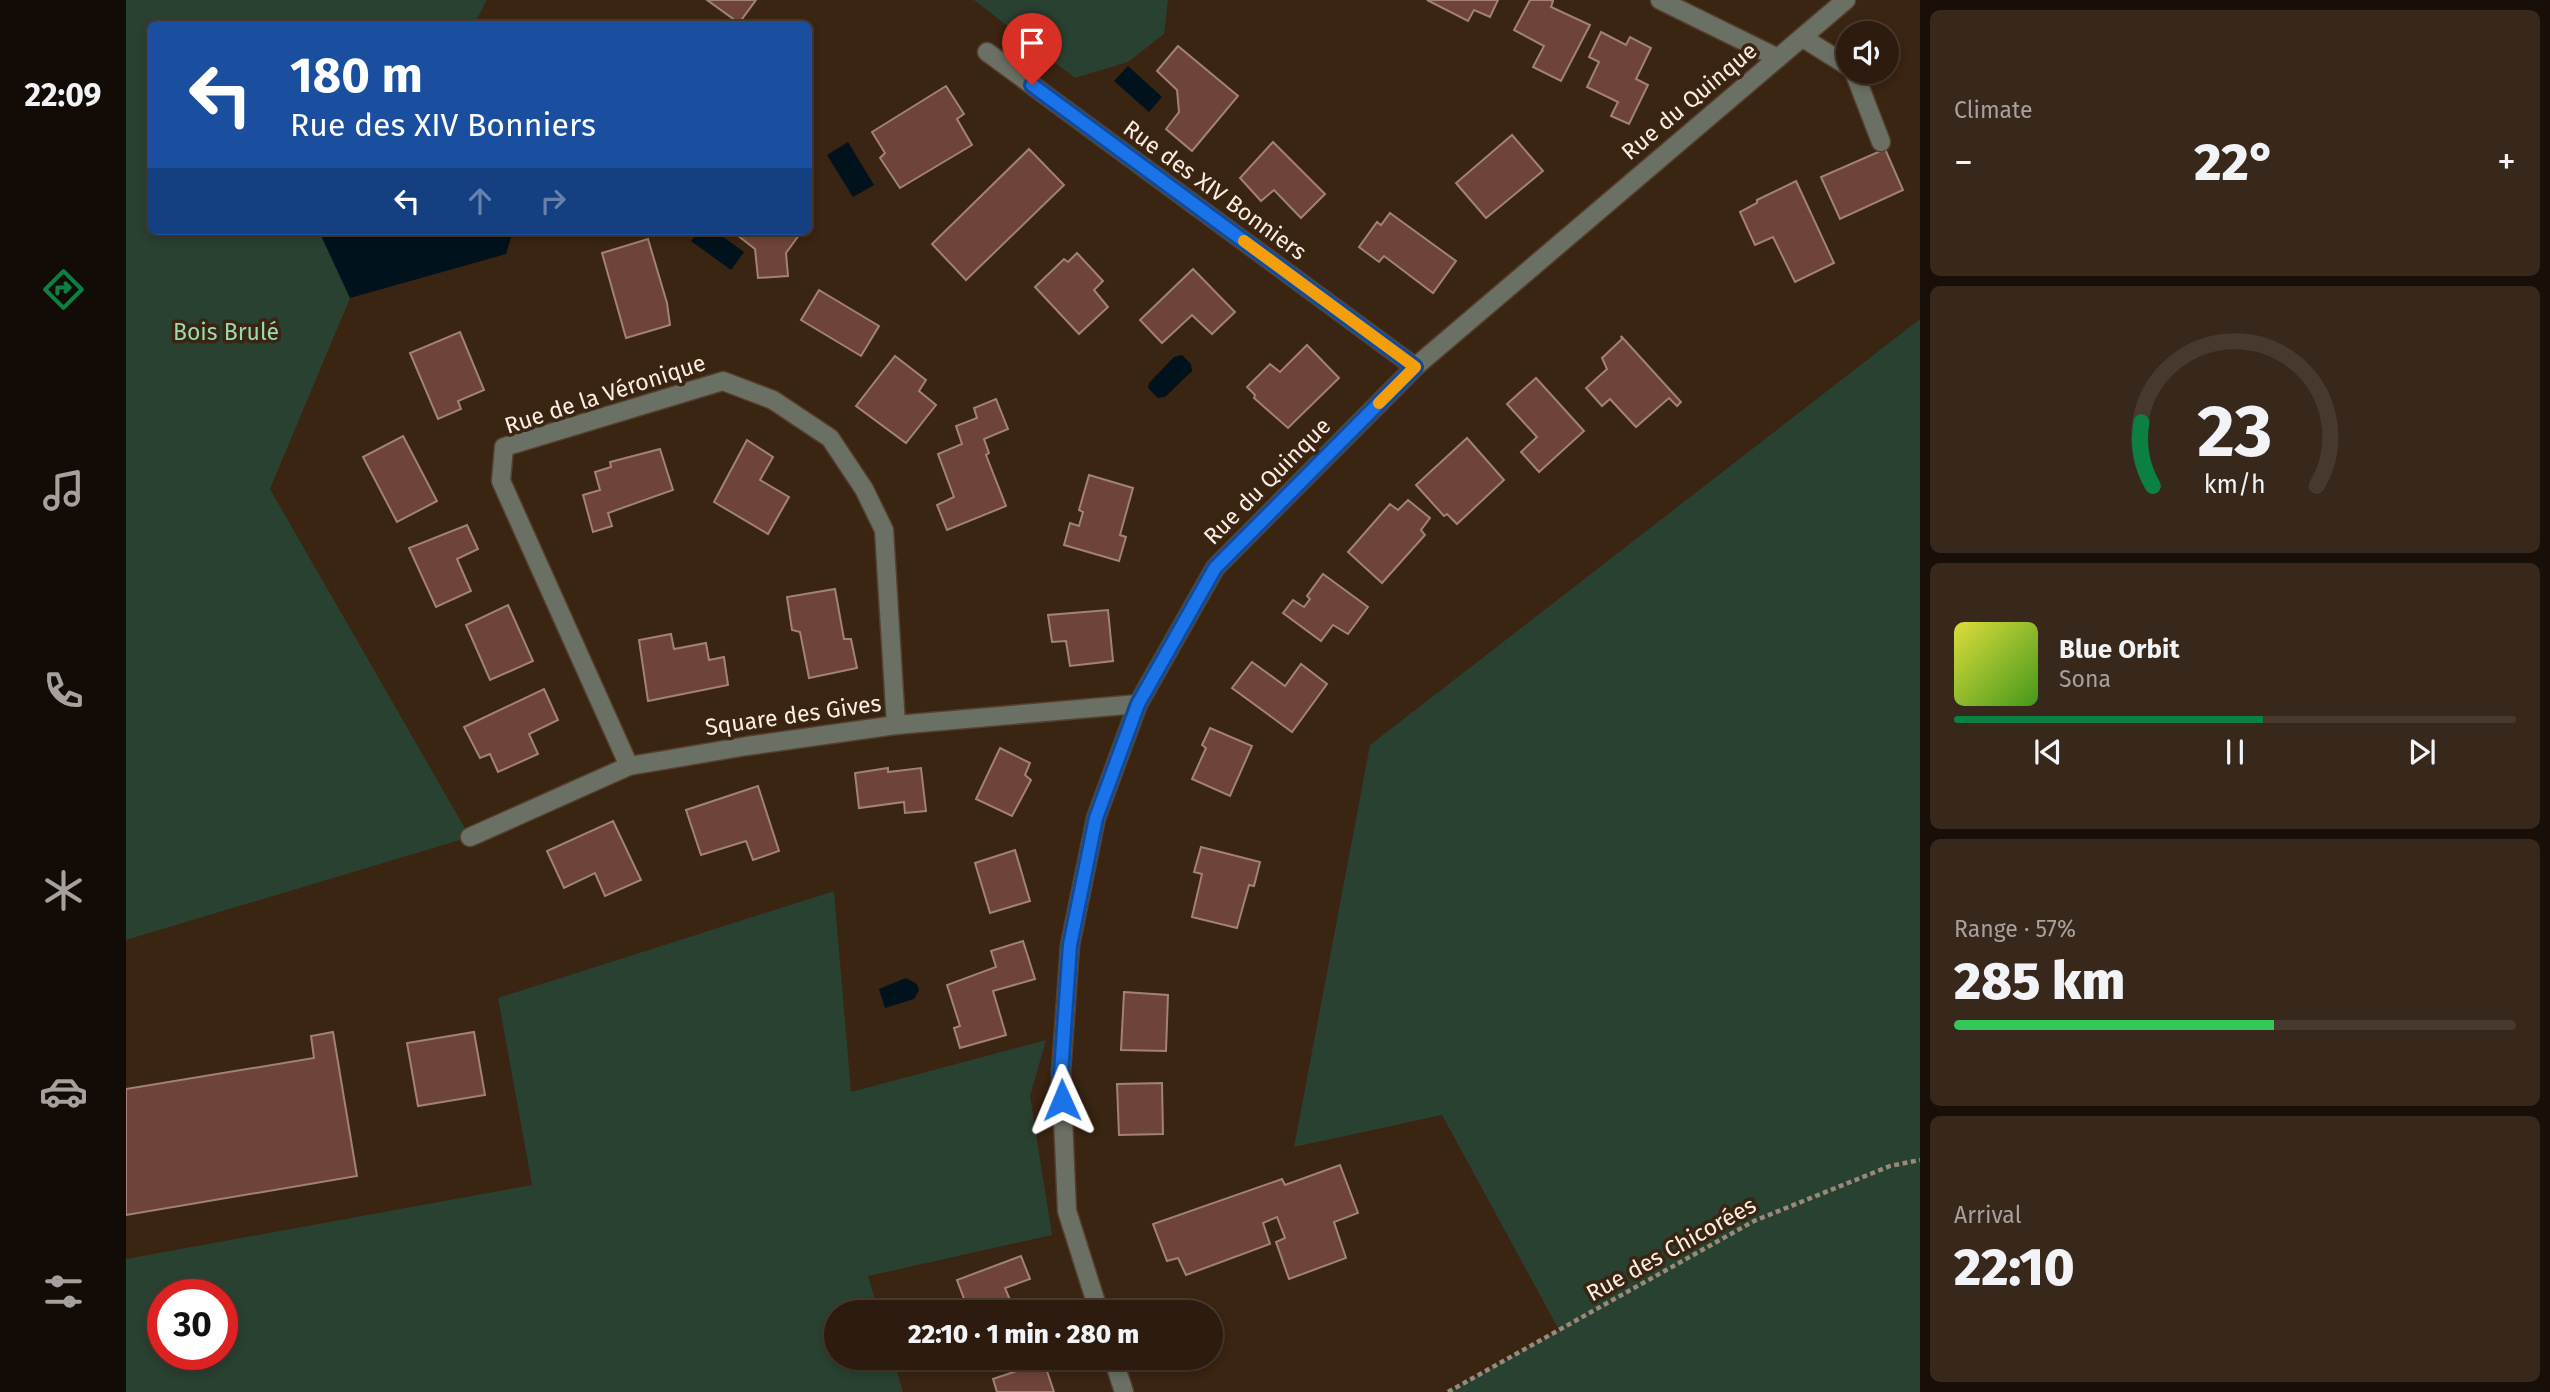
<!DOCTYPE html>
<meta charset="utf-8">
<style>
body{margin:0;font-family:"Fira Sans",sans-serif;background:#38281c;color:#f1f3f6;height:100vh;display:flex;flex-direction:column;font-size:26px;white-space:nowrap}
*{box-sizing:border-box;margin:0}
p{font-size:23px;color:#a6a19e}
.icon{flex:none;width:38px;height:38px;fill:none;stroke:currentColor;stroke-width:2;stroke-linecap:round;stroke-linejoin:round}
.map{position:relative;flex:1;overflow:hidden}
.sheet{display:flex;flex-direction:column;gap:10px;padding:10px;background:#180f08;width:630px}
.sheet>*{flex:none}
.top-card{position:absolute;left:21px;top:21px;width:665px;height:214px;border-radius:10px;box-shadow:0 4px 10px #0003,0 0 0 2px #48392e;background:#1a4fa0;color:#fff;overflow:hidden}
.controls{position:absolute;left:1710px;top:21px;display:grid;gap:14px}
.controls a{display:grid;place-items:center;width:63px;height:63px;border-radius:50%;background:#2c1b0e;box-shadow:0 4px 10px #0003,0 0 0 2px #48392e;font-size:35px}
.speed{position:absolute;left:21px;top:1279px;display:flex;gap:14px;font-size:35px;font-weight:700;text-align:center}
.speed>*{display:grid;place-content:center;width:91px;height:91px;border-radius:50%;background:#2c1b0e;box-shadow:0 4px 10px #0003,0 0 0 2px #48392e;line-height:1}
.speed .limit{border:10px solid #d22;background:#fff;color:#111}
.pin{position:absolute;display:grid;place-items:center;width:60px;height:60px;color:#fff;margin:-72px -30px;border-radius:50% 50% 50% 0;rotate:-45deg;box-shadow:0 0 7px #0007}
.pin .icon{rotate:45deg}
.me{position:absolute;width:77px;margin:-38px;rotate:359deg;stroke-linejoin:round;filter:drop-shadow(0 0 5px #0008)}
.turn{display:flex;align-items:center;gap:24px;height:147px;padding:0 28px;font-size:32px}
.turn .icon{width:91px;height:91px;stroke-width:2.5}
.turn b{display:block;font-size:49px;line-height:60px}
.lanes{display:flex;align-items:center;height:66px;padding:0 28px;background:#0003;justify-content:center;gap:35px;direction:ltr}
.lanes .off{opacity:.35}
.big{font-size:52px;font-weight:800;line-height:1.1}
.sheet .tile{flex:1;display:flex;flex-direction:column;justify-content:center;gap:10px;min-width:0;padding:0 24px;border-radius:10px;background:#38281c}
.sheet .dial{align-items:center;gap:0}
.dial svg{height:182px;overflow:visible;fill:none;stroke:#48392e;stroke-width:7;stroke-linecap:round;text-anchor:middle}
.dial text{fill:#f1f3f6;stroke:none}
.song{display:flex;align-items:center;gap:21px}
.cover{width:84px;height:84px;border-radius:10px;background:linear-gradient(135deg,hsl(60 70% 55%),hsl(100 70% 35%))}
.played{height:7px;border-radius:4px;background:linear-gradient(90deg,#0b8043 55%,#48392e 55%)}
.keys{display:flex;justify-content:space-around;direction:ltr}
.heat{display:flex;justify-content:space-between;align-items:center;font-size:38px;direction:ltr}
.charge{height:10px;border-radius:5px;background:linear-gradient(90deg,#34c759 57%,#48392e 0)}
.trip{position:absolute;left:698px;top:1300px;width:399px;height:70px;border-radius:35px;background:#2c1b0e;box-shadow:0 4px 10px #0003,0 0 0 2px #48392e;font-weight:800;line-height:70px;text-align:center}
main{display:flex;flex:1;min-height:0}
.tabs{display:flex;flex-direction:column;width:126px;justify-content:space-around;align-items:center;background:#120b06;color:#a6a19e}
.tabs .icon{width:49px;height:49px}
.tabs .selected{color:#0b8043}
.tabs b{font-size:32px;color:#f1f3f6}
.map>svg:first-child{display:block}
</style>
<main>
<nav class="tabs">
<b>22:09</b>
<svg class="icon selected" aria-label="directions" viewBox="0 0 24 24"><path d="M12 3l9 9-9 9-9-9zM9 14v-3h6M13 9l2 2-2 2"/></svg>
<svg class="icon" aria-label="music" viewBox="0 0 24 24"><path d="M9 18V5l10-2v13"/><circle cx="6" cy="18" r="3"/><circle cx="16" cy="16" r="3"/></svg>
<svg class="icon" aria-label="phone" viewBox="0 0 24 24"><path d="M5 4h4l2 5-3 2q2 4 5 5l2-3 5 2v4C11 20 4 13 5 4z"/></svg>
<svg class="icon" aria-label="climate" viewBox="0 0 24 24"><path d="M12 3v18M4 7l16 10M4 17L20 7"/></svg>
<svg class="icon" aria-label="car" viewBox="0 0 24 24"><path d="M5 17H2v-5l4-1 3-4h7l3 4 3 1v5h-3M9 17h6M6 11h13"/><circle cx="7" cy="17" r="2"/><circle cx="17" cy="17" r="2"/></svg>
<svg class="icon" aria-label="filters" viewBox="0 0 24 24"><path d="M4 7h16M4 17h16"/><circle cx="9" cy="7" r="2"/><circle cx="15" cy="17" r="2"/></svg>
</nav>
<div class="map">
<svg width="1794" height="1392" viewBox="0 0 1794 1392">
<rect width="100%" height="100%" fill="#3a2412"/>
<g fill="#294131" fill-rule="evenodd">
<path d="M0 0H361L348 24H24V231H193L224 298 144 489 344 837 0 940Z"/>
<path d="M848 0H1042L1038 34 1002 62 949 78Z"/>
<path d="M1794 319V1392H1322L1433 1330 1316 1115 1168 1147 1244 745Z"/>
<path d="M708 891 725 1092 920 1040 904 1096 926 1235 742 1276 753 1312H710V1358H767L777 1392H0V1259L406 1185 372 998ZM37 1295H96V1354H37Z"/>
</g>
<g fill="#00121c">
<path d="M1002 66 1036 97 1023 112 988 81Z"/>
<path d="M722 142 748 185 727 197 701 155Z"/>
<path d="M193 231H387L380 254 224 298Z"/>
<path d="M573 231H589L618 252 605 270 565 241Z"/>
<path d="M1056 355 1065 364 1066 371 1039 397 1032 398 1022 388 1023 383 1048 357Z"/>
<path d="M780 978 791 984 793 990 788 999 759 1008 753 989Z"/>
</g>
<g fill="#6f4438" stroke="#a28177" stroke-width="2">
<path d="M581 0H630L613 23Z"/>
<path d="M1301 0H1372L1364 17 1348 10 1342 21Z"/>
<path d="M1404 0H1424L1427 1 1425 7 1464 25 1435 81 1407 67 1418 46 1388 30Z"/>
<path d="M1475 32 1500 45 1504 37 1525 48 1510 79 1522 85 1503 124 1485 116 1492 102 1461 87 1473 62 1463 57Z"/>
<path d="M1052 46 1112 96 1066 151 1040 129 1053 112 1051 90 1031 71Z"/>
<path d="M820 86 838 114 831 119 846 145 774 188 754 158 759 153 746 132Z"/>
<path d="M1386 135 1417 171 1360 218 1330 183Z"/>
<path d="M1147 142 1199 194 1175 218 1148 190 1135 201 1114 178Z"/>
<path d="M903 149 938 185 840 280 806 244Z"/>
<path d="M1759 149 1777 190 1714 219 1695 177Z"/>
<path d="M1670 181 1708 263 1669 282 1647 237 1629 245 1614 212 1631 203V200Z"/>
<path d="M1264 213 1330 261 1307 293 1258 256 1253 262 1233 247 1251 222 1255 225Z"/>
<path d="M606 231H676L660 253 662 276 632 278 629 249Z"/>
<path d="M522 239 541 303 544 325 500 338 476 253Z"/>
<path d="M951 253 977 281 968 290 982 307 953 334 909 287 938 259 942 262Z"/>
<path d="M1067 269 1109 312 1086 334 1066 315 1036 343 1014 320Z"/>
<path d="M693 290 753 326 735 356 675 320Z"/>
<path d="M334 332 358 390 332 401 335 409 312 419 284 353Z"/>
<path d="M1495 336 1555 402 1551 406 1543 398 1510 427 1484 399 1476 406 1460 388 1481 369 1476 358 1496 339Z"/>
<path d="M1181 345 1213 378 1162 428 1128 398 1129 395 1121 387 1144 364 1154 372Z"/>
<path d="M769 356 800 380 793 391 810 405 780 443 730 406Z"/>
<path d="M1410 378 1458 431 1413 472 1395 452 1411 437 1381 404Z"/>
<path d="M870 399 882 429 858 439 863 453 860 455 880 506 821 530 811 505 828 497 812 454 836 444 830 426 851 418 848 408Z"/>
<path d="M277 436 311 501 271 522 237 457Z"/>
<path d="M1341 438 1378 480 1331 524 1321 514 1318 516 1290 485Z"/>
<path d="M621 440 647 457 634 480 663 497 642 534 588 502Z"/>
<path d="M534 449 547 490 482 513 486 526 467 532 457 495 474 490 469 472 485 467 484 462Z"/>
<path d="M963 475 1007 488 994 535 1000 537 993 561 938 545 944 523 953 526 957 512 953 510Z"/>
<path d="M1282 500 1304 518 1295 530 1299 535 1256 583 1222 552 1264 504 1272 510Z"/>
<path d="M341 525 352 549 331 559 345 591 310 607 283 548Z"/>
<path d="M1197 574 1242 607 1222 634 1207 625 1195 641 1157 613 1167 600 1178 607 1184 599 1181 596Z"/>
<path d="M709 589 718 639H725L731 668 683 678 674 632 666 630 661 597Z"/>
<path d="M382 605 407 661 364 680 340 625Z"/>
<path d="M982 610 987 661 944 666 940 641 926 642 922 615Z"/>
<path d="M545 634 548 649 580 643 583 660 598 657 602 685 522 701 513 640Z"/>
<path d="M1126 662 1159 686 1175 664 1201 684 1166 732 1106 688Z"/>
<path d="M418 689 432 720 403 734 412 754 372 772 364 754 354 758 338 727Z"/>
<path d="M1084 728 1126 746 1104 796 1066 779 1080 748 1076 745Z"/>
<path d="M874 748 904 763 899 775 905 780 886 816 850 799Z"/>
<path d="M762 768V772L795 768 800 811 779 813 778 802 733 808 729 773Z"/>
<path d="M632 786 653 851 627 860 620 841 575 855 560 810Z"/>
<path d="M487 821 515 880 479 896 469 873 438 888 421 851Z"/>
<path d="M1075 847 1134 862 1128 886 1123 885 1111 928 1066 917 1076 874 1068 872Z"/>
<path d="M889 850 904 901 864 913 849 863Z"/>
<path d="M897 941 909 979 867 991 880 1035 834 1048 828 1028 834 1026 821 985 870 967 865 951Z"/>
<path d="M998 992 1042 995 1040 1051 995 1050Z"/>
<path d="M207 1032 231 1176 0 1215V1089L188 1058 185 1036Z"/>
<path d="M348 1032 359 1095 292 1106 281 1043Z"/>
<path d="M1036 1083 1037 1134 993 1135 991 1084Z"/>
<path d="M1214 1165 1232 1213 1208 1222 1220 1258 1163 1279 1150 1242 1159 1238 1151 1217 1137 1223 1144 1244 1060 1275 1052 1258 1041 1261 1027 1224 1156 1179 1159 1185Z"/>
<path d="M895 1256 904 1279 879 1288 889 1312H843L831 1280Z"/>
<path d="M918 1362 928 1392H871L867 1379Z"/>
</g>
<g fill="none" stroke-linecap="round" stroke-linejoin="round">
<g stroke="#55402f" stroke-width="21">
<g id="minor">
<path d="M1534 0 1652 58"/>
<path d="M1677 38 1722 66"/>
<path d="M861 52 1289 367"/>
<path d="M1728 72 1755 142"/>
<path d="M503 766 375 481 378 447 597 381 647 400 704 438 738 489 758 530 770 725"/>
<path d="M344 837 503 766 621 746 770 725 1012 704"/>
<path d="M973 1312 941 1211 935 1072 944 945 970 818 1012 704 1089 568 1289 367 1720 0"/>
<path d="M987 1358 998 1392"/>
</g>
</g>
<path stroke="#9a8879" stroke-width="4.5" stroke-dasharray="5 3.5" stroke-linecap="butt" d="M1322 1392 1628 1221 1764 1166 1794 1160"/>
<use href="#minor" stroke="#6a7064" stroke-width="18"/>
</g>
<g fill="none" stroke-linecap="round" stroke-linejoin="round">
<g stroke="#114b97" stroke-width="18">
<path id="route" d="M906 85 1289 367 1089 568 1012 704 970 818 944 945 935 1072 936 1100"/>
</g>
<use href="#route" stroke="#1a73e8" stroke-width="12"/>
<path stroke="#f59e0b" stroke-width="12" d="M1118 241 1289 367 1253 403"/>
</g>
<g text-anchor="middle" dominant-baseline="central" stroke-width="7" stroke-linejoin="round" paint-order="stroke">
<g font-size="23" fill="#fdeee3" stroke="#3a2412">
<text transform="translate(1563 101) rotate(-40)">Rue du Quinque</text>
<text transform="translate(1089 190) rotate(36)">Rue des XIV Bonniers</text>
<text transform="translate(479 394) rotate(-18)">Rue de la Véronique</text>
<text transform="translate(1141 481) rotate(-45)">Rue du Quinque</text>
<text transform="translate(667 715) rotate(-8)">Square des Gives</text>
<text transform="translate(1545 1249) rotate(-29)">Rue des Chicorées</text>
</g>
<g font-size="23" fill="#98dbaf" stroke="#3a2412">
<text x="100" y="332">Bois Brulé</text>
</g>
</g>
</svg>
<div class="controls">
<a><svg class="icon" aria-label="sound" viewBox="0 0 24 24"><path d="M4 9h4l5-4v14l-5-4H4zM17 9q2 3 0 6"/></svg></a>
</div>
<div class="speed"><div class="limit">30</div></div>
<div class="pin" style="left:906px;top:85px;background:#d93025"><svg class="icon" aria-label="arrive" viewBox="0 0 24 24"><path d="M6 21V4h12l-3 4 3 4H6"/></svg></div>
<svg class="me" style="left:936px;top:1100px" viewBox="-20 -20 40 40"><path d="M0-17L14 15 0 8-14 15z" fill="#1a73e8" stroke="#fff" stroke-width="4"/></svg>
<div class="trip">22:10 · 1 min · 280 m</div>
<div class="top-card">
<div class="turn"><svg class="icon" aria-label="left" viewBox="0 0 24 24"><path d="M17 20v-9H6M10 6l-5 5 5 5"/></svg><div><b>180 m</b>Rue des XIV Bonniers</div></div>
<div class="lanes"><svg class="icon" aria-label="left" viewBox="0 0 24 24"><path d="M17 20v-9H6M10 6l-5 5 5 5"/></svg><svg class="icon off" aria-label="ahead" viewBox="0 0 24 24"><path d="M12 20V5M6 11l6-6 6 6"/></svg><svg class="icon off" aria-label="right" viewBox="0 0 24 24"><path d="M7 20v-9h11M14 6l5 5-5 5"/></svg></div>
</div>
</div>
<section class="sheet">
<div class="tile"><p>Climate</p>
<div class="heat"><a>−</a><b class="big">22°</b><a>+</a></div>
</div>
<div class="tile dial"><svg viewBox="0 0 100 80">
<path d="M14 69A42 42 0 1 1 86 69"/>
<path d="M14 69A42 42 0 0 1 9 41" stroke="#0b8043"/>
<text x="50" y="56" font-size="32" font-weight="700">23</text>
<text x="50" y="72" font-size="11">km/h</text>
</svg></div>
<div class="tile">
<div class="song"><i class="cover"></i><div><b>Blue Orbit</b><p>Sona</p></div></div>
<div class="played"></div>
<div class="keys"><svg class="icon" aria-label="previous" viewBox="0 0 24 24"><path d="M18 5L8 12l10 7zM5 5v14"/></svg><svg class="icon" aria-label="pause" viewBox="0 0 24 24"><path d="M8 5v14M16 5v14"/></svg><svg class="icon" aria-label="next" viewBox="0 0 24 24"><path d="M6 5l10 7-10 7zM19 5v14"/></svg></div>
</div>
<div class="tile"><p>Range · 57%</p><b class="big">285 km</b><div class="charge"></div></div>
<div class="tile"><p>Arrival</p><b class="big">22:10</b></div>
</section>
</main>
